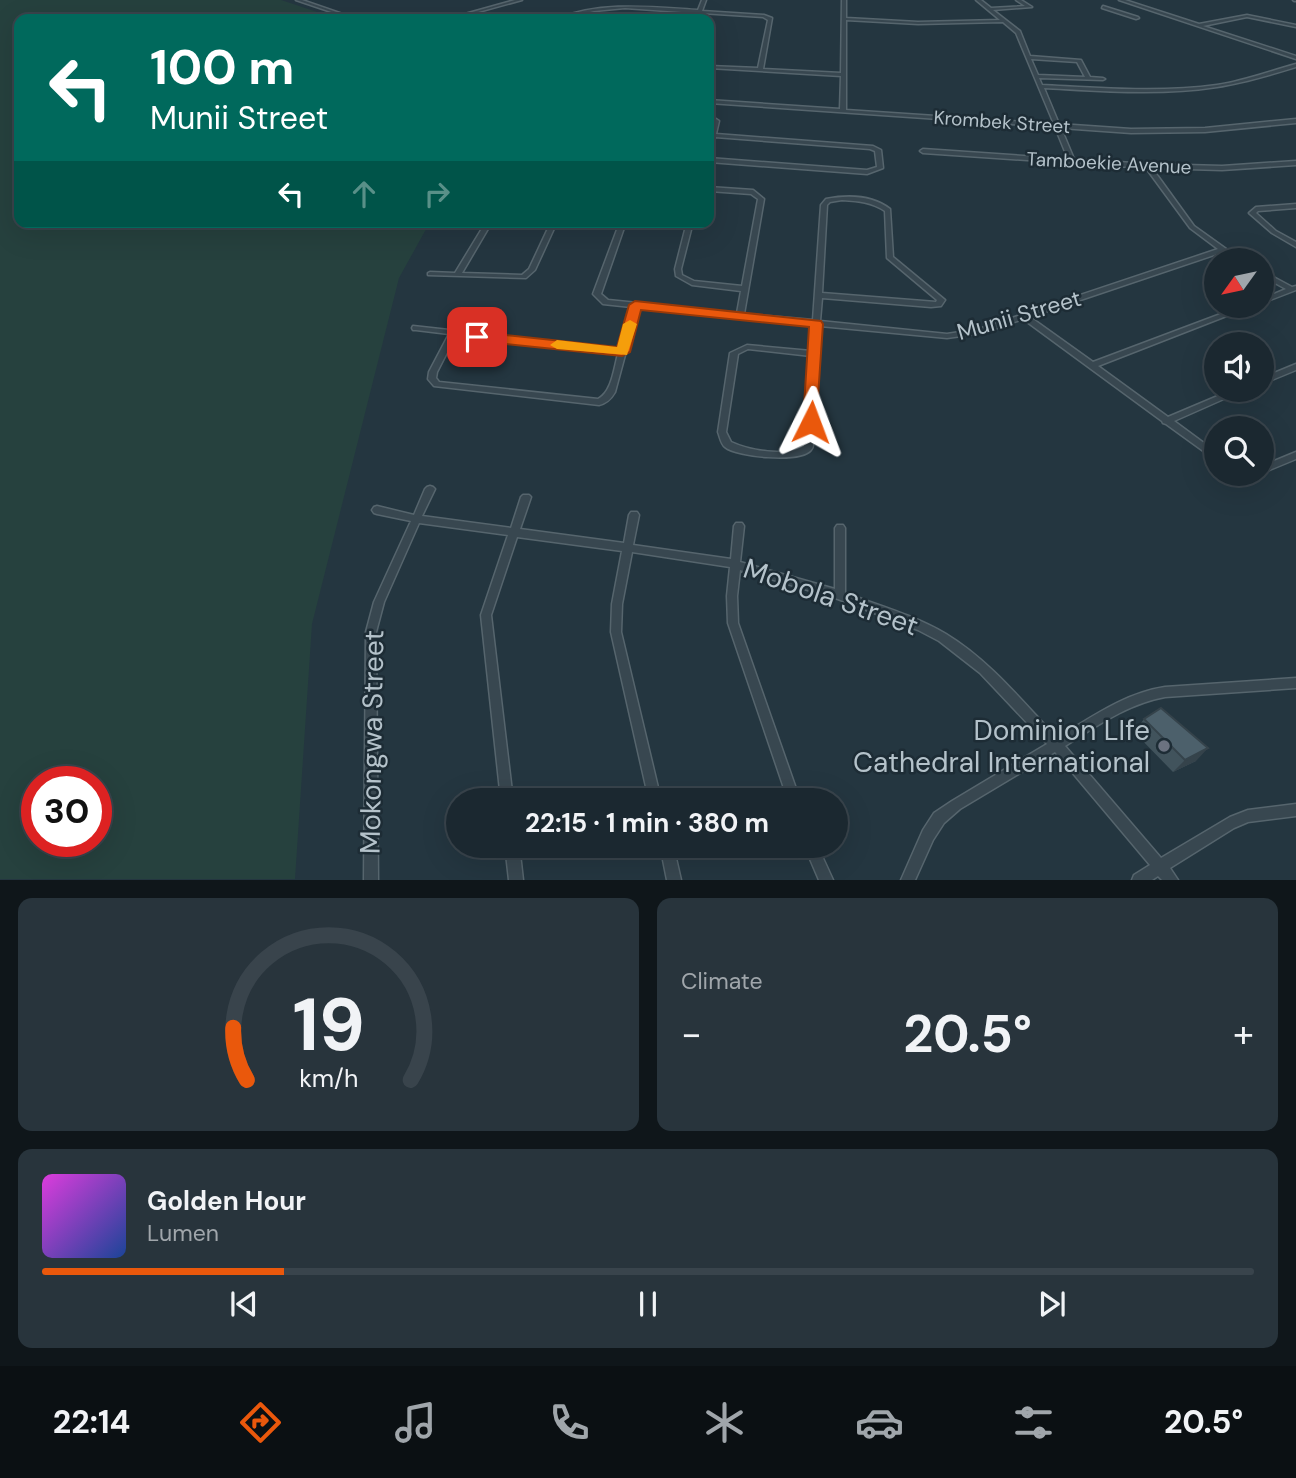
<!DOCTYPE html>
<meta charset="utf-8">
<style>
body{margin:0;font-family:"DM Sans",sans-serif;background:#28343c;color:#f1f3f6;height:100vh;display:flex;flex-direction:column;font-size:26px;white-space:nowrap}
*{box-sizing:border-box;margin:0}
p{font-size:23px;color:#a0a6ab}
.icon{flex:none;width:38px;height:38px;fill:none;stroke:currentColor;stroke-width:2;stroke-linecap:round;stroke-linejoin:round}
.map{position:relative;height:880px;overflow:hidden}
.panel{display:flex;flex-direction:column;gap:18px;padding:18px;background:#0f161a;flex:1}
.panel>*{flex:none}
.top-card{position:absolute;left:14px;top:14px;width:700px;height:214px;border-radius:14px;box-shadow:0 7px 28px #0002,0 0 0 2px #39444c;background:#00695c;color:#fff;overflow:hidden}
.needle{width:46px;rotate:237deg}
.fabs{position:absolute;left:1204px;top:248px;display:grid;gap:14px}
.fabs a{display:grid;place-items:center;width:70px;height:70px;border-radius:50%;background:#1b2830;box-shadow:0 7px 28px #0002,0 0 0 2px #39444c;font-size:35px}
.speed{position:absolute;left:21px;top:766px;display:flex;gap:14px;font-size:35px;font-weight:700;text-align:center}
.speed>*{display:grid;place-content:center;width:91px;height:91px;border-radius:50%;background:#1b2830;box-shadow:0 7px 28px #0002,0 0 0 2px #39444c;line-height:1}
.speed .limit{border:10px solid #d22;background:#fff;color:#111}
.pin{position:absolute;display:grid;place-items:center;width:60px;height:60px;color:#fff;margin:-30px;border-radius:14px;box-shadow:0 4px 10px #0006}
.me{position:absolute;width:77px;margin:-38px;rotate:3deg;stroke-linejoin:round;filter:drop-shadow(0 0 5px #0008)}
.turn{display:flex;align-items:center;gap:24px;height:147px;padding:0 21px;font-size:32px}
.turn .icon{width:91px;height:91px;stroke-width:2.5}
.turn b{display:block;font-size:49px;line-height:60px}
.lanes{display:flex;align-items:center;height:66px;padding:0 21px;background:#0003;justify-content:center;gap:35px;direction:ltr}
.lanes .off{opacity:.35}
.big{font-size:52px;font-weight:700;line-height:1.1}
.panel .tile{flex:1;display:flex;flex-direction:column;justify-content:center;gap:10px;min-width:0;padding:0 24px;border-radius:14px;background:#28343c}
.panel .dial{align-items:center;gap:0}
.dial svg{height:182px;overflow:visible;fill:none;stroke:#39444c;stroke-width:7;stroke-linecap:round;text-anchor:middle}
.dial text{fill:#f1f3f6;stroke:none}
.song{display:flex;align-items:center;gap:21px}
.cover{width:84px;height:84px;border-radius:10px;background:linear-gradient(135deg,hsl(300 70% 55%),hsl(220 70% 35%))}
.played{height:7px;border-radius:4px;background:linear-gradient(90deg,#ea580c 20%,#39444c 20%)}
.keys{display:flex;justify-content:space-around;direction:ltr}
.heat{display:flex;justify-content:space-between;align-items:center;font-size:38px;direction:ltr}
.panel .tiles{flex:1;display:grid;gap:18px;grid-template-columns:1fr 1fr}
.tile:last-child{grid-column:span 2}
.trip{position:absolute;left:446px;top:788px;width:402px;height:70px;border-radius:35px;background:#1b2830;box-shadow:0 7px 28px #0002,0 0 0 2px #39444c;font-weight:700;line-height:70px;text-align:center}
.dock{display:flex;height:112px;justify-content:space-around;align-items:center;background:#0b1013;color:#a0a6ab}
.dock .icon{width:49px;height:49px}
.dock .active{color:#ea580c}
.dock b{font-size:32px;color:#f1f3f6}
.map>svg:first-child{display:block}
</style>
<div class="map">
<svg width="1296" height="880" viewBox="0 0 1296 880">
<rect width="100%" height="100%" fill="#243640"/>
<path fill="#26413e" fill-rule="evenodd" d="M0 0H281L338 19H19V222H430L399 278 312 624 295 879H0ZM37 782H96V842H37Z"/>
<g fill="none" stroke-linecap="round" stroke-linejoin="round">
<g stroke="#56656d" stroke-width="3">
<g id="minor">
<path d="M296 0H302L357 19H352Z"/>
<path d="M515 0H522L453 19H447Z"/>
<path d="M702 0H706L702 11 764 15 772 18 763 69 841 73 842 0H846V18L918 22 1000 20 976 0H981L991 8 1025 6 1016 0H1021L1032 7 993 10 1020 31 1030 56 1081 60 1090 77 1103 78 1105 79 1103 80 1039 78 1042 85C1101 88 1159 93 1217 85 1244 81 1270 71 1296 64V67C1270 75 1244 83 1217 87 1160 96 1102 91 1044 88L1059 124 1131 129 1205 128 1296 119V123L1205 132 1131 133 1061 128 1074 159 1148 164 1222 166 1296 161V165L1222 170 1152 168 1194 226 1243 261H1235L1223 252 1030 317 1093 362 1242 306H1252L1098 366 1168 417 1232 390H1244L1174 421 1216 452V459L1213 458 1166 424 1163 423 1162 421 1023 319 983 333 947 338 820 326 813 445C813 447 812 449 811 450 800 463 737 457 725 447 721 444 720 437 718 432L730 353 747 345 811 351 813 325 638 307 615 392C611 399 607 403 599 405L434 386 428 379 429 372 449 334 416 330H413L412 328 413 326 619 349 631 307 603 304 593 294 618 227 593 224 590 222H626L601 294 608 300 737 313 741 291 692 285 676 276 675 269 687 222H693L681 269 682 275 694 281 742 286 758 199 751 194 709 191V187L753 190 764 199 744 314 813 320 821 205 826 199C847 195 872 195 890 209L893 257 945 300 941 306 931 307 822 298 820 321 947 334 979 329 1218 249 1190 228 1146 168 923 153 920 151 923 149 1068 159 1055 127 709 103V100L840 109 841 76 709 68V66L758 68 768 20 763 17 701 13 698 19H694L696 13 625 8 594 11 562 19H556C601 1 650 7 698 10ZM846 20 918 24 1003 22 1016 33 1054 124 846 110ZM1031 59 1077 62 1085 77 1038 75ZM842 200C858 201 872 202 885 211L887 258 937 300 936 302 822 293 827 205 830 202ZM456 335 618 354C614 368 612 392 598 399L439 382 436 378 437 372ZM748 349 811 356 804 446C784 457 751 451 731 442L726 432 738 354Z"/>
<path d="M1119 0H1125L1199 24 1247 15 1296 25V27L1247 17 1203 26 1296 56V59Z"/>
<path d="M1293 0H1296V1H1294Z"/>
<path d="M1103 6 1138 17 1139 18 1136 19 1102 8Z"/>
<path d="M716 119 719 121 716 134 873 146 881 150 883 168 867 174 709 162V158L867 170 877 167 875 151 870 149 715 137 712 153 709 155V141L713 121Z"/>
<path d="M1296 204V208L1258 211 1256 213 1276 231 1296 242V247L1272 233 1249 213 1256 207Z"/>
<path d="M486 222H492L462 273 522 275 529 269 551 222H557L535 270 526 278 428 275V273L430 272 455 273Z"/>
<path d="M1262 271 1292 287 1296 286V290L1262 303V299L1286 289 1262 276Z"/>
<path d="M1296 364V370L1262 384V378Z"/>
<path d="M1296 452V459L1262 473V466Z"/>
<path d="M430 486 433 487 435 489 422 516 511 528 521 497 523 495H529L531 497 520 529 624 543 629 515 631 512H637L639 515 633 545 731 559 734 526 736 523H742L744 526 740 562 835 589V528L837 525H843L845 528V593C878 605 916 616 946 634 989 660 1022 701 1057 738 1092 717 1125 693 1165 687L1296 678V688L1165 697C1127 704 1097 726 1065 746L1161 858 1230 817 1248 810 1296 804V816L1248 822 1234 828 1170 868 1178 880H1162L1158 876 1152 880H1132L1134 875 1150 865 1055 752 960 809 944 823 933 840 915 880H901L923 830 934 813 952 801 1047 744 980 673 939 641 918 630 838 599 740 570 737 596 738 623 800 800H788L728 623 727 596 730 567 632 552 622 604 621 632 661 800H649L611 632 612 604 622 551 517 537 491 615 513 800H501L481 615 508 535 419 523 384 602 376 632 378 880H364L366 632 374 602 411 521 377 514 374 513 372 510 374 507 377 506 414 515 425 489 427 487Z"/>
<path d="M505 845H519L523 880H509Z"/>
<path d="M660 845H673L681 880H667Z"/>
<path d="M804 845H817L833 880H819Z"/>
</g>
</g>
<use href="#minor" fill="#384750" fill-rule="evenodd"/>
</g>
<path fill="#41535c" d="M1144 719 1196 761 1173 772 1134 732Z"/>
<path fill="#35434b" d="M1208 748 1196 761 1173 772 1185 760Z"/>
<path fill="#4c606b" stroke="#35434b" stroke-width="2" d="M1161 708 1208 748 1185 760 1144 719Z"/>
<path fill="#ea580c" stroke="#983908" stroke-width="2" d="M635 301 821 321 823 324 816 426H805L803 422 809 327 641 310 630 352 622 356 477 341 470 337 477 332 617 347 629 305Z"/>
<path fill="#f59e0b" d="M630 320 637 324 627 355 557 349 550 345 557 340 617 347 623 324Z"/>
<circle fill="#6b7280" stroke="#1d2c35" stroke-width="2.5" cx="1164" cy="746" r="7"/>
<g text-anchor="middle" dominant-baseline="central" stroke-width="5" stroke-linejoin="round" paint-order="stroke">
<g font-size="19" fill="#b4c2ca" stroke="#1d2c35">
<text transform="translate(1002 122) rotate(4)">Krombek Street</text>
<text transform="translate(1109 163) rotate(3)">Tamboekie Avenue</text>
</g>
<g font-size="23" fill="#b4c2ca" stroke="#1d2c35">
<text transform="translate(1019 315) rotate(-16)">Munii Street</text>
</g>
<g font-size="28" fill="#b4c2ca" stroke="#1d2c35">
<text transform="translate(831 597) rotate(19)">Mobola Street</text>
<text transform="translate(372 742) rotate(-89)">Mokongwa Street</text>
</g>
<g font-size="28" fill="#b4c2ca" stroke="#1d2c35" text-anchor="end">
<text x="1150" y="730">Dominion LIfe<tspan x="1150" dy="32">Cathedral International</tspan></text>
</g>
</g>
</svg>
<div class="fabs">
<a><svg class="needle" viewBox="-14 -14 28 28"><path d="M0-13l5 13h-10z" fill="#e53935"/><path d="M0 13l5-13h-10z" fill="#a0a6ab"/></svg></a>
<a><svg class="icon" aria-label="sound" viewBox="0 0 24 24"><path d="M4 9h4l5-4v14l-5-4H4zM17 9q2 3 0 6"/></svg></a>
<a><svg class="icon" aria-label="search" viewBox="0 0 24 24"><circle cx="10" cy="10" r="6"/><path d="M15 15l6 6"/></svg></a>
</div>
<div class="speed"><div class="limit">30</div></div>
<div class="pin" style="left:477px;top:337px;background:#d93025"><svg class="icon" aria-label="arrive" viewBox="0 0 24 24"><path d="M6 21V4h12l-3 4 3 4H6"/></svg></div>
<svg class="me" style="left:811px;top:422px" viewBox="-20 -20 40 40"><path d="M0-17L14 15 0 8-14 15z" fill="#ea580c" stroke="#fff" stroke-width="4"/></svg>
<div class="trip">22:15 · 1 min · 380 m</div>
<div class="top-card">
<div class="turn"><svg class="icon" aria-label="left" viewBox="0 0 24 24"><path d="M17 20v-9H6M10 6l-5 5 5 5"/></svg><div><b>100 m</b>Munii Street</div></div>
<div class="lanes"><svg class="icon" aria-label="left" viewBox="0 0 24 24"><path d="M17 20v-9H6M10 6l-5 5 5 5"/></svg><svg class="icon off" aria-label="ahead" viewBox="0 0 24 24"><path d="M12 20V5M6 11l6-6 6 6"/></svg><svg class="icon off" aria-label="right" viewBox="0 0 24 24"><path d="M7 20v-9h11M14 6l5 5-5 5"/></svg></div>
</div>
</div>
<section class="panel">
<div class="tiles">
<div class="tile dial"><svg viewBox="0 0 100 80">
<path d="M14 69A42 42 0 1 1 86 69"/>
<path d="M14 69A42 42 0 0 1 8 46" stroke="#ea580c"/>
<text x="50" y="56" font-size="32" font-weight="700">19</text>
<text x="50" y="72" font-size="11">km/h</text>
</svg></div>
<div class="tile"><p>Climate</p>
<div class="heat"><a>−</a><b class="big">20.5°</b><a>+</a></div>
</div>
<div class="tile">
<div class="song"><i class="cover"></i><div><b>Golden Hour</b><p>Lumen</p></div></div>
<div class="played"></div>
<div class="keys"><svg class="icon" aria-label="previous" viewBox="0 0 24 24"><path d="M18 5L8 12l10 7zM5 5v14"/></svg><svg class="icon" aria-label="pause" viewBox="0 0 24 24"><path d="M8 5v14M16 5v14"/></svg><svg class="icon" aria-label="next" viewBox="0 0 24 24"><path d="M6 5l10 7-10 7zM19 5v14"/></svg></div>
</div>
</div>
</section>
<nav class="dock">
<b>22:14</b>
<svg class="icon active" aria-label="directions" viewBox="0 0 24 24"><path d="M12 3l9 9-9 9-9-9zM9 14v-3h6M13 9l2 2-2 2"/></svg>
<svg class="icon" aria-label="music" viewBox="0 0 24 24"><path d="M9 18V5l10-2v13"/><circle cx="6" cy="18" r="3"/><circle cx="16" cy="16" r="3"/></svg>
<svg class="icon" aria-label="phone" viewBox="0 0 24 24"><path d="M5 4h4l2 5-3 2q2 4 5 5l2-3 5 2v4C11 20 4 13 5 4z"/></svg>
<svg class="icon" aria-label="climate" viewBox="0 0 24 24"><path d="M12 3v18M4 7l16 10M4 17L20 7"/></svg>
<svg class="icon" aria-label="car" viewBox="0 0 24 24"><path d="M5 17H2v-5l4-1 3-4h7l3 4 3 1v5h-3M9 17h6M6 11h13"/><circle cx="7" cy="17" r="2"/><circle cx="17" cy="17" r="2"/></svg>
<svg class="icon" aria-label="filters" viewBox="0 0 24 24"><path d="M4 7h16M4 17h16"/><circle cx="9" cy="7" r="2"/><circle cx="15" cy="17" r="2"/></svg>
<b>20.5°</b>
</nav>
